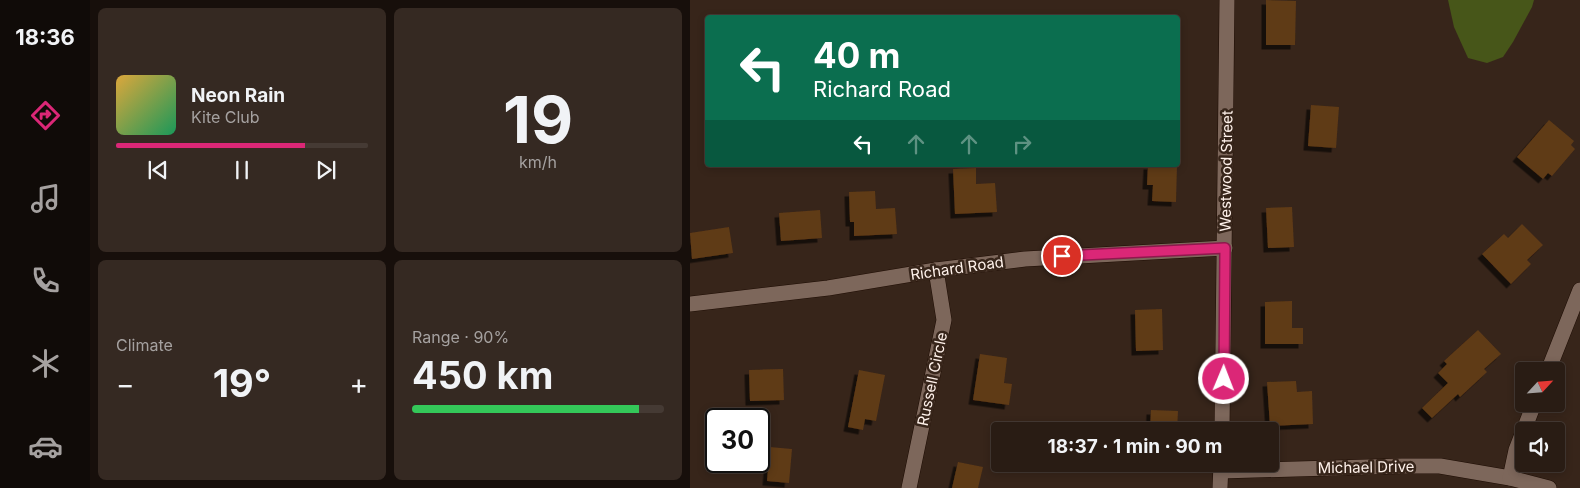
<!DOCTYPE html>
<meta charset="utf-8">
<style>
body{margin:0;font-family:Inter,sans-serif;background:#352922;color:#f1f3f6;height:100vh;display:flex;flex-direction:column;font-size:19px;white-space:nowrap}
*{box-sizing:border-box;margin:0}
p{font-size:16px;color:#a5a1a0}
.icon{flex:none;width:28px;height:28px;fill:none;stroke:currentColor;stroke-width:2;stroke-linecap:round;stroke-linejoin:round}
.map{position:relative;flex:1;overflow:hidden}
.drawer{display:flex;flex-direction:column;gap:8px;padding:8px;background:#170f0b;width:600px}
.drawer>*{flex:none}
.banner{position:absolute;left:15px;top:15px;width:475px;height:152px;border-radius:5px;box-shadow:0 2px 8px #0003,0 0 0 1px #453a34;background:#0b6e4f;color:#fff;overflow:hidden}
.needle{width:32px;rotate:64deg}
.fabs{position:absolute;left:825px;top:362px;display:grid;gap:10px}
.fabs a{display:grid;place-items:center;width:50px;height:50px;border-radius:5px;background:#291c14;box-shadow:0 2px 8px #0003,0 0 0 1px #453a34;font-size:25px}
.speed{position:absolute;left:15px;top:408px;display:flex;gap:10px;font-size:25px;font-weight:700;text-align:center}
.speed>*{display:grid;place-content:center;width:65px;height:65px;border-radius:50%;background:#291c14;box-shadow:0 2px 8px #0003,0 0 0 1px #453a34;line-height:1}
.speed .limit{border:2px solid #111;border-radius:8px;background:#fff;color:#111}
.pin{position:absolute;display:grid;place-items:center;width:42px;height:42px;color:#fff;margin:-21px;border:2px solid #fff;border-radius:50%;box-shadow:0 1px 5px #0007}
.me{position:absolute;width:55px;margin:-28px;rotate:1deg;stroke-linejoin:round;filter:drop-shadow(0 0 4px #0008)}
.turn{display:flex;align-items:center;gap:18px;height:105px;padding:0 25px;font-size:22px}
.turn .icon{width:65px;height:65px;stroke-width:2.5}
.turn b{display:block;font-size:35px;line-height:42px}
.lanes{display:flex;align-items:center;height:48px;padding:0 25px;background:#0003;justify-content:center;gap:25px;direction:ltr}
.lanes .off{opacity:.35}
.big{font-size:38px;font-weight:700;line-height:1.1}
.drawer .tile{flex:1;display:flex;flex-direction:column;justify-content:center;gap:8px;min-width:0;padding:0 18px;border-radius:8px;background:#352922}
.drawer .dial{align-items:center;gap:0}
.dial b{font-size:65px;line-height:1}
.song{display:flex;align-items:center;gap:15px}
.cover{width:60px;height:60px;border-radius:8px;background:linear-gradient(135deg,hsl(40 70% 55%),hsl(150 70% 35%))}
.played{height:5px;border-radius:2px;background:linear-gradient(90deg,#db2777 75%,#453a34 75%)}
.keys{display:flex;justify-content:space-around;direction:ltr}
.heat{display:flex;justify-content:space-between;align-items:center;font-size:28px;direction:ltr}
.charge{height:8px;border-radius:4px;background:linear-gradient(90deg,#34c759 90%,#453a34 0)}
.drawer .tiles{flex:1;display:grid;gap:8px;grid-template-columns:repeat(2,1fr)}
.trip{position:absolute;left:301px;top:422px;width:288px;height:50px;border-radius:5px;background:#291c14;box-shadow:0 2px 8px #0003,0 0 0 1px #453a34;font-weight:700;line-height:50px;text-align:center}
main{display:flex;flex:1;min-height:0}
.menu{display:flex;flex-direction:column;width:90px;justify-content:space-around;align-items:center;background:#100b08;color:#a5a1a0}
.menu .icon{width:35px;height:35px}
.menu .current{color:#db2777}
.menu b{font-size:22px;color:#f1f3f6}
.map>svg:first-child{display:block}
</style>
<main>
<nav class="menu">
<b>18:36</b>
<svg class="icon current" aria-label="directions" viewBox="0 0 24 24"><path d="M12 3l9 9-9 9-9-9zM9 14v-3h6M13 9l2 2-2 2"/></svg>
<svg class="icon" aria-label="music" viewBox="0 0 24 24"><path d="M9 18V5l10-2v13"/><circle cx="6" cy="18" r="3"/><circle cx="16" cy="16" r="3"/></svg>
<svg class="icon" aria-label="phone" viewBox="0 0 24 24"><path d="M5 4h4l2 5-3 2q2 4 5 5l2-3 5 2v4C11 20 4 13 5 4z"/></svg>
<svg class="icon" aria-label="climate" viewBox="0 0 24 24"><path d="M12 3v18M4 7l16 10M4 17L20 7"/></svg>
<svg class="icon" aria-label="car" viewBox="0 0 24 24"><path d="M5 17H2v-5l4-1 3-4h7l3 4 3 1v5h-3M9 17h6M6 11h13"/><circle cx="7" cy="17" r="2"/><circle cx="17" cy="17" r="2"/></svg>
</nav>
<section class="drawer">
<div class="tiles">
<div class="tile">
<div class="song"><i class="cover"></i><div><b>Neon Rain</b><p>Kite Club</p></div></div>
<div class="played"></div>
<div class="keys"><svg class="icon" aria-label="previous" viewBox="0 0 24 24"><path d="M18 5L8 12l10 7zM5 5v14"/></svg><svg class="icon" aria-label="pause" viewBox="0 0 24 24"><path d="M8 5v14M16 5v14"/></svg><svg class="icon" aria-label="next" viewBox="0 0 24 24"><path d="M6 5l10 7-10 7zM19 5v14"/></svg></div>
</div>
<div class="tile dial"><b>19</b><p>km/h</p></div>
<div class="tile"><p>Climate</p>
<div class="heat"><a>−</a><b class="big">19°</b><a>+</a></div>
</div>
<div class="tile"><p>Range · 90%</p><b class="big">450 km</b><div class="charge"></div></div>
</div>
</section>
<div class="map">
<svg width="890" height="488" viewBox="0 0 890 488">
<defs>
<filter id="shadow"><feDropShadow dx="-4.5" dy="4.5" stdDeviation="0" flood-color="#0009"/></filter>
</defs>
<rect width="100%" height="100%" fill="#37251a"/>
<path fill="#475619" d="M758 0H844L842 7 823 42 813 57 797 63 778 58 764 27Z"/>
<g fill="#5f3a16" filter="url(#shadow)">
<path d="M576 0 606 1 605 45H576Z"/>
<path d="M621 105 649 107 646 148 618 146Z"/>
<path d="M859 120 884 141 881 145 885 149 862 176 858 173 853 179 827 157Z"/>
<path d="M458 165H487L486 202 462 201 463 185H457Z"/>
<path d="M286 168V184L305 183 307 212 265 214 263 169Z"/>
<path d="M185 191 186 209 205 208 207 234 164 236V222H160L159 192Z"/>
<path d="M602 207 604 247 578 248 576 208Z"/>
<path d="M130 210 132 238 91 241 89 213Z"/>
<path d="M832 224 853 245 837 260 841 264 821 284 792 254 814 234 818 238Z"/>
<path d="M39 227 43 253 2 259 0 233Z"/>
<path d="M602 301V328H613V344H575V302Z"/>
<path d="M472 309 473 350 446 351 445 310Z"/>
<path d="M788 330 811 354 794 369 797 372 770 397 768 394 742 418 732 408 758 383 748 373 757 364 754 361Z"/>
<path d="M290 354 317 358 314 383 322 384 319 405 283 400Z"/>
<path d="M93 369 94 400 60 401 59 370Z"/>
<path d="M169 370 195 375 186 421 175 419 173 430 158 427Z"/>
<path d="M606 381 607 392 622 391 623 424 580 426 577 382Z"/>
<path d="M461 410 488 411 487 431H460Z"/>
<path d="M80 447 102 449 99 483 77 481Z"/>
<path d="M268 462 293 467 288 488H262Z"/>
</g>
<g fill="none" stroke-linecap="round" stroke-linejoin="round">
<g stroke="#1e0d04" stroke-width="16">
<g id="minor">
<path d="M0 304 138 288 246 270 335 259 535 248"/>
<path d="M858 371 890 290"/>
<path d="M532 431 537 0"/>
<path d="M531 471 712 466H750L820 478 859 488"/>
<path d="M820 478 826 450 844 404"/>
<path d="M219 488 254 320 246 270"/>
<path d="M530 488 531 464"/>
</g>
</g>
<use href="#minor" stroke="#7d675b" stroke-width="15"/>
</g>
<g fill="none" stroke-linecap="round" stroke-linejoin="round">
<g stroke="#8e194d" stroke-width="12">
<path id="route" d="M372 256 535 248 534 379"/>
</g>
<use href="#route" stroke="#db2777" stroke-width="9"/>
</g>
<g text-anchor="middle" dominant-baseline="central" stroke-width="5" stroke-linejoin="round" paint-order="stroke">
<g font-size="15" fill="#fff2eb" stroke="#37251a">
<text transform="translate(536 171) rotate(-89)">Westwood Street</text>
<text transform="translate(267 268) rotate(-8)">Richard Road</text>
<text transform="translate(242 379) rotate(-78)">Russell Circle</text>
<text transform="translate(676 467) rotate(-1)">Michael Drive</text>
</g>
</g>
</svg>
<div class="fabs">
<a><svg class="needle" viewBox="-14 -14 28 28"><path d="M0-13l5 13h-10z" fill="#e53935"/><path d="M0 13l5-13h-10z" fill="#a5a1a0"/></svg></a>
<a><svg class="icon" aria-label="sound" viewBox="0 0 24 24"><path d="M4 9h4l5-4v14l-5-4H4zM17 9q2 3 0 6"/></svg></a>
</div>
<div class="speed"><div class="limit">30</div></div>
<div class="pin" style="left:372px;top:256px;background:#d93025"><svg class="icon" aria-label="arrive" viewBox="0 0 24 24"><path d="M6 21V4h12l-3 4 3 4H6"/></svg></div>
<svg class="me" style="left:534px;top:379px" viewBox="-20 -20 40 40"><circle r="17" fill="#db2777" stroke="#fff" stroke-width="3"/><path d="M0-11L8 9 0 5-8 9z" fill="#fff"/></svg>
<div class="trip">18:37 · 1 min · 90 m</div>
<div class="banner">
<div class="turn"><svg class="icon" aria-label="left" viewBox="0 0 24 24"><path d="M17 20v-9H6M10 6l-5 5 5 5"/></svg><div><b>40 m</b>Richard Road</div></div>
<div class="lanes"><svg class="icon" aria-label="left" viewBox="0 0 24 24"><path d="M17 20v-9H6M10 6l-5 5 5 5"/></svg><svg class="icon off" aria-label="ahead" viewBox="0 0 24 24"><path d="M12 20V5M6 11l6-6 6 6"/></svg><svg class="icon off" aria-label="ahead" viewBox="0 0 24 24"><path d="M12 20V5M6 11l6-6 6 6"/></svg><svg class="icon off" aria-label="right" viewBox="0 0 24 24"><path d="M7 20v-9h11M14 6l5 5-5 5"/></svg></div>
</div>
</div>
</main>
